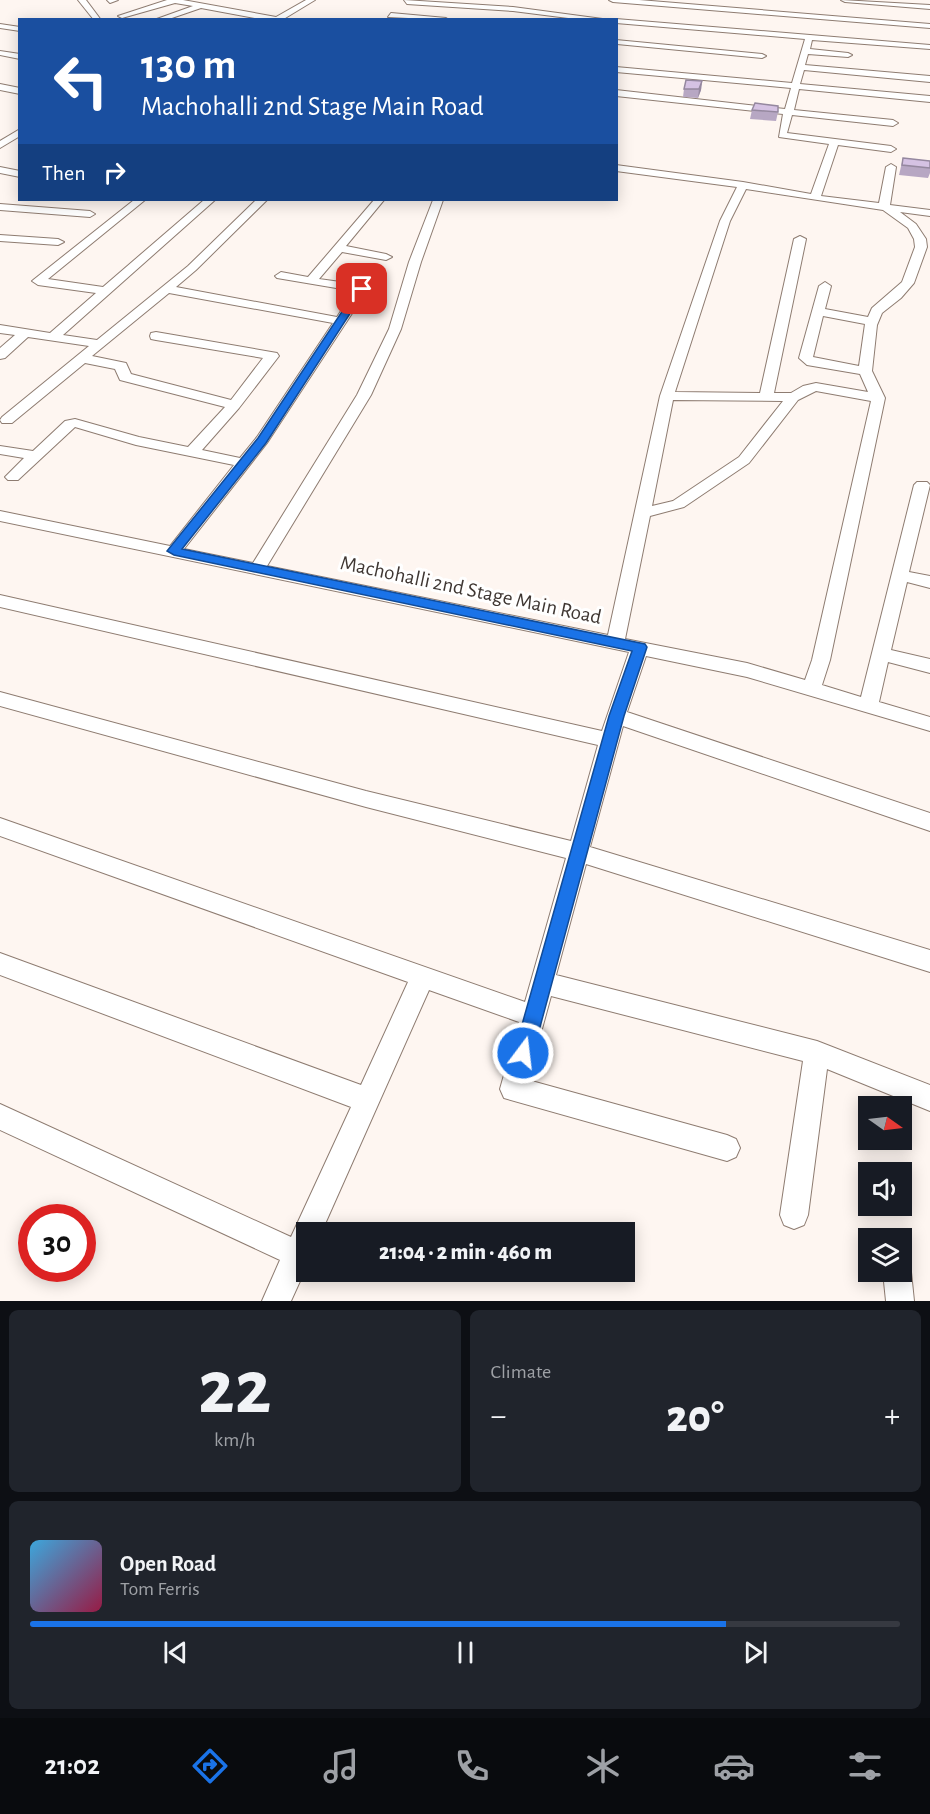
<!DOCTYPE html>
<meta charset="utf-8">
<style>
body{margin:0;font-family:"Alegreya Sans",sans-serif;background:#20242c;color:#f1f3f6;height:100vh;display:flex;flex-direction:column;font-size:22px;white-space:nowrap}
*{box-sizing:border-box;margin:0}
p{font-size:20px;color:#9ea1a6}
.icon{flex:none;width:33px;height:33px;fill:none;stroke:currentColor;stroke-width:2;stroke-linecap:round;stroke-linejoin:round}
.map{position:relative;height:1301px;overflow:hidden}
.drawer{display:flex;flex-direction:column;gap:9px;padding:9px;background:#0d0f14;flex:1}
.drawer>*{flex:none}
.top-card{position:absolute;left:18px;top:18px;width:600px;height:183px;border-radius:0px;box-shadow:0 3px 15px #0003;background:#1a4fa0;color:#fff;overflow:hidden}
.needle{width:39px;rotate:104deg}
.tools{position:absolute;left:858px;top:1096px;display:grid;gap:12px}
.tools a{display:grid;place-items:center;width:54px;height:54px;border-radius:0px;background:#171b24;box-shadow:0 3px 15px #0003;font-size:30px}
.speed{position:absolute;left:18px;top:1204px;display:flex;gap:12px;font-size:30px;font-weight:700;text-align:center}
.speed>*{display:grid;place-content:center;width:78px;height:78px;border-radius:50%;background:#171b24;box-shadow:0 3px 15px #0003;line-height:1}
.speed .limit{border:9px solid #d22;background:#fff;color:#111}
.pin{position:absolute;display:grid;place-items:center;width:51px;height:51px;color:#fff;margin:-26px;border-radius:12px;box-shadow:0 3px 9px #0006}
.me{position:absolute;width:66px;margin:-33px;rotate:15deg;stroke-linejoin:round;filter:drop-shadow(0 0 4px #0008)}
.turn{display:flex;align-items:center;gap:21px;height:126px;padding:0 24px;font-size:27px}
.turn .icon{width:78px;height:78px;stroke-width:2.5}
.turn b{display:block;font-size:42px;line-height:51px}
.then{display:flex;align-items:center;height:57px;padding:0 24px;background:#0003;gap:12px;font-size:22px}
.big{font-size:45px;font-weight:800;line-height:1.1}
.drawer .tile{flex:1;display:flex;flex-direction:column;justify-content:center;gap:9px;min-width:0;padding:0 21px;border-radius:9px;background:#20242c}
.drawer .dial{align-items:center;gap:0}
.dial b{font-size:78px;line-height:1}
.song{display:flex;align-items:center;gap:18px}
.cover{width:72px;height:72px;border-radius:9px;background:linear-gradient(135deg,hsl(200 70% 55%),hsl(340 70% 35%))}
.played{height:6px;border-radius:3px;background:linear-gradient(90deg,#1a73e8 80%,#363941 80%)}
.keys{display:flex;justify-content:space-around;direction:ltr}
.heat{display:flex;justify-content:space-between;align-items:center;font-size:33px;direction:ltr}
.drawer .tiles{flex:1;display:grid;gap:9px;grid-template-columns:1fr 1fr}
.tile:last-child{grid-column:span 2}
.trip{position:absolute;left:296px;top:1222px;width:339px;height:60px;border-radius:0px;background:#171b24;box-shadow:0 3px 15px #0003;font-weight:800;line-height:60px;text-align:center}
.tab-bar{display:flex;height:96px;justify-content:space-around;align-items:center;background:#090b0e;color:#9ea1a6}
.tab-bar .icon{width:42px;height:42px}
.tab-bar .active{color:#1a73e8}
.tab-bar b{font-size:27px;color:#f1f3f6}
.map>svg:first-child{display:block}
</style>
<div class="map">
<svg width="930" height="1301" viewBox="0 0 930 1301">
<rect width="100%" height="100%" fill="#fef6f1"/>
<g fill="none" stroke-linecap="round" stroke-linejoin="round">
<g stroke="#8e7c71" stroke-width="2">
<g id="street">
<path d="M78 0H86L101 20H94Z"/>
<path d="M107 0H118L110 3Z"/>
<path d="M167 0H183L276 17 306 0H315L282 20H266L201 8 166 20H154L193 6 175 3 122 18 118 16Z"/>
<path d="M404 0 513 7 610 20H584L513 11 407 4Z"/>
<path d="M609 0H639L930 24V28L613 2Z"/>
<path d="M841 0 930 5V9L845 2Z"/>
<path d="M391 13 446 18 449 20 388 17Z"/>
<path d="M616 19 930 45V49L812 40 810 49 848 53 852 55 848 57 808 54 805 65 930 76V82L804 70 800 84 930 96V102L799 89 794 110 893 120 898 123 893 126 792 115 787 133 891 146 896 149 891 152 838 145 821 196 879 203 886 167 891 164 896 167 890 205 930 210V216L900 212 916 224 926 239 927 247 914 283 901 298 882 313 877 325 872 371 885 398 830 660 822 685 861 697 914 485 917 482H927L930 485 909 572 930 576V588L907 582 891 650 930 659V673L888 662 879 702 930 717V731L747 677 646 656 627 712 930 813V831L623 726 590 847 930 950V972L586 864 556 975 817 1041 930 1085V1111L827 1069 808 1215 804 1225 794 1229 784 1225 780 1215 803 1061 551 996 528 1080 727 1135 736 1139 740 1148 736 1157 727 1161 504 1098 500 1089 519 1022 429 990 321 1233H306V1268L291 1301H262L280 1260 0 1130V1104L291 1237 351 1107 0 975V953L361 1085 408 982 0 836V818L525 1002 566 858 366 807 0 706V692L366 791 571 841 598 745 0 607V595L602 731 629 652 0 521V511L170 546 234 465 136 445 75 427 18 480H8L5 477 24 458 0 454V446L33 451 65 421 75 419 139 437 188 447 225 407 120 380 115 369 85 363 12 423H2L0 420 2 417 89 346 28 337 5 358 0 359V348L15 335 0 333V325L50 333 96 293 38 285 32 281 134 200H145L48 279 103 287 204 200H215L63 335 97 340 188 266 256 200H267L196 270 176 287 337 317 354 291 277 278 275 276 281 272 308 277 374 200H384L346 246 386 254 392 257 386 260 342 252 319 279 362 285 368 289 267 443 184 549 253 563 357 395 389 329 409 262 433 200H443L421 262 401 329 371 395 267 566 608 635 660 396 720 221 737 187 616 171V165L743 182 811 194 829 144 779 137 783 114 616 96V90L785 109 791 88 616 72V67L792 83 805 39 616 23V20H613ZM746 189 883 210 908 228 914 239 915 247 902 282 872 308 868 317 825 309 831 286 825 282 819 286 799 358 807 365 860 374 868 392 816 383 803 386 791 393H774L806 239 800 236 794 239 760 393 675 392 730 221ZM169 293 333 323 257 437 240 458 202 450 239 408 279 356 277 353 156 332 151 333 150 336 151 339 156 340 263 358 231 400 131 374 126 363 92 356ZM823 316 865 324 859 366 813 357ZM816 391 871 401 812 660 805 680 747 663 625 639 650 516 684 507 749 463 798 400ZM673 400 783 401 739 457 673 501 652 506Z"/>
<path d="M0 24 20 27V31L0 28Z"/>
<path d="M616 40 762 54 766 56 762 58 617 44Z"/>
<path d="M0 51 20 54V59L0 55Z"/>
<path d="M0 84 20 88V94L0 90Z"/>
<path d="M20 129V136L0 148V141Z"/>
<path d="M0 167 20 171V177L0 173Z"/>
<path d="M0 204 90 211 95 214 90 217 0 210Z"/>
<path d="M0 235 58 239 64 242 58 245 0 241Z"/>
<path d="M902 1260 907 1262 911 1272 914 1301H886L883 1272H902Z"/>
</g>
</g>
<use href="#street" fill="#fff" fill-rule="evenodd"/>
</g>
<g fill="#b7a7c3">
<path d="M702 81 701 90 698 98 683 97 684 89Z"/>
<path d="M752 110 778 112 776 121 750 119Z"/>
<path d="M903 158 930 161V173L928 178 899 175Z"/>
</g>
<path fill="#95889f" d="M702 81 701 90 698 98 699 89Z"/>
<g fill="#d5c2e3" stroke="#95889f" stroke-width="1.5">
<path d="M686 80 702 81 699 89H684Z"/>
<path d="M755 103 778 106V112L752 110Z"/>
<path d="M903 158 930 161V168L902 165Z"/>
</g>
<path fill="#1a73e8" stroke="#114b97" stroke-width="1.5" d="M362 286 366 289 266 443 182 549 645 644 647 647 624 716 533 1053 530 1059 523 1062 517 1059 514 1053 609 716 632 651 174 555 167 551 258 438 357 289Z"/>
<g text-anchor="middle" dominant-baseline="central" stroke-width="6" stroke-linejoin="round" paint-order="stroke">
<g font-size="21" fill="#3f3733" stroke="#fff">
<text transform="translate(471 590) rotate(12)">Machohalli 2nd Stage Main Road</text>
</g>
</g>
</svg>
<div class="tools">
<a><svg class="needle" viewBox="-14 -14 28 28"><path d="M0-13l5 13h-10z" fill="#e53935"/><path d="M0 13l5-13h-10z" fill="#9ea1a6"/></svg></a>
<a><svg class="icon" aria-label="sound" viewBox="0 0 24 24"><path d="M4 9h4l5-4v14l-5-4H4zM17 9q2 3 0 6"/></svg></a>
<a><svg class="icon" aria-label="layers" viewBox="0 0 24 24"><path d="M12 4l9 5-9 5-9-5zM3 14l9 5 9-5"/></svg></a>
</div>
<div class="speed"><div class="limit">30</div></div>
<div class="pin" style="left:362px;top:289px;background:#d93025"><svg class="icon" aria-label="arrive" viewBox="0 0 24 24"><path d="M6 21V4h12l-3 4 3 4H6"/></svg></div>
<svg class="me" style="left:523px;top:1053px" viewBox="-20 -20 40 40"><circle r="17" fill="#1a73e8" stroke="#fff" stroke-width="3"/><path d="M0-11L8 9 0 5-8 9z" fill="#fff"/></svg>
<div class="trip">21:04 · 2 min · 460 m</div>
<div class="top-card">
<div class="turn"><svg class="icon" aria-label="left" viewBox="0 0 24 24"><path d="M17 20v-9H6M10 6l-5 5 5 5"/></svg><div><b>130 m</b>Machohalli 2nd Stage Main Road</div></div>
<div class="then">Then<svg class="icon" aria-label="right" viewBox="0 0 24 24"><path d="M7 20v-9h11M14 6l5 5-5 5"/></svg></div>
</div>
</div>
<section class="drawer">
<div class="tiles">
<div class="tile dial"><b>22</b><p>km/h</p></div>
<div class="tile"><p>Climate</p>
<div class="heat"><a>−</a><b class="big">20°</b><a>+</a></div>
</div>
<div class="tile">
<div class="song"><i class="cover"></i><div><b>Open Road</b><p>Tom Ferris</p></div></div>
<div class="played"></div>
<div class="keys"><svg class="icon" aria-label="previous" viewBox="0 0 24 24"><path d="M18 5L8 12l10 7zM5 5v14"/></svg><svg class="icon" aria-label="pause" viewBox="0 0 24 24"><path d="M8 5v14M16 5v14"/></svg><svg class="icon" aria-label="next" viewBox="0 0 24 24"><path d="M6 5l10 7-10 7zM19 5v14"/></svg></div>
</div>
</div>
</section>
<nav class="tab-bar">
<b>21:02</b>
<svg class="icon active" aria-label="directions" viewBox="0 0 24 24"><path d="M12 3l9 9-9 9-9-9zM9 14v-3h6M13 9l2 2-2 2"/></svg>
<svg class="icon" aria-label="music" viewBox="0 0 24 24"><path d="M9 18V5l10-2v13"/><circle cx="6" cy="18" r="3"/><circle cx="16" cy="16" r="3"/></svg>
<svg class="icon" aria-label="phone" viewBox="0 0 24 24"><path d="M5 4h4l2 5-3 2q2 4 5 5l2-3 5 2v4C11 20 4 13 5 4z"/></svg>
<svg class="icon" aria-label="climate" viewBox="0 0 24 24"><path d="M12 3v18M4 7l16 10M4 17L20 7"/></svg>
<svg class="icon" aria-label="car" viewBox="0 0 24 24"><path d="M5 17H2v-5l4-1 3-4h7l3 4 3 1v5h-3M9 17h6M6 11h13"/><circle cx="7" cy="17" r="2"/><circle cx="17" cy="17" r="2"/></svg>
<svg class="icon" aria-label="filters" viewBox="0 0 24 24"><path d="M4 7h16M4 17h16"/><circle cx="9" cy="7" r="2"/><circle cx="15" cy="17" r="2"/></svg>
</nav>
